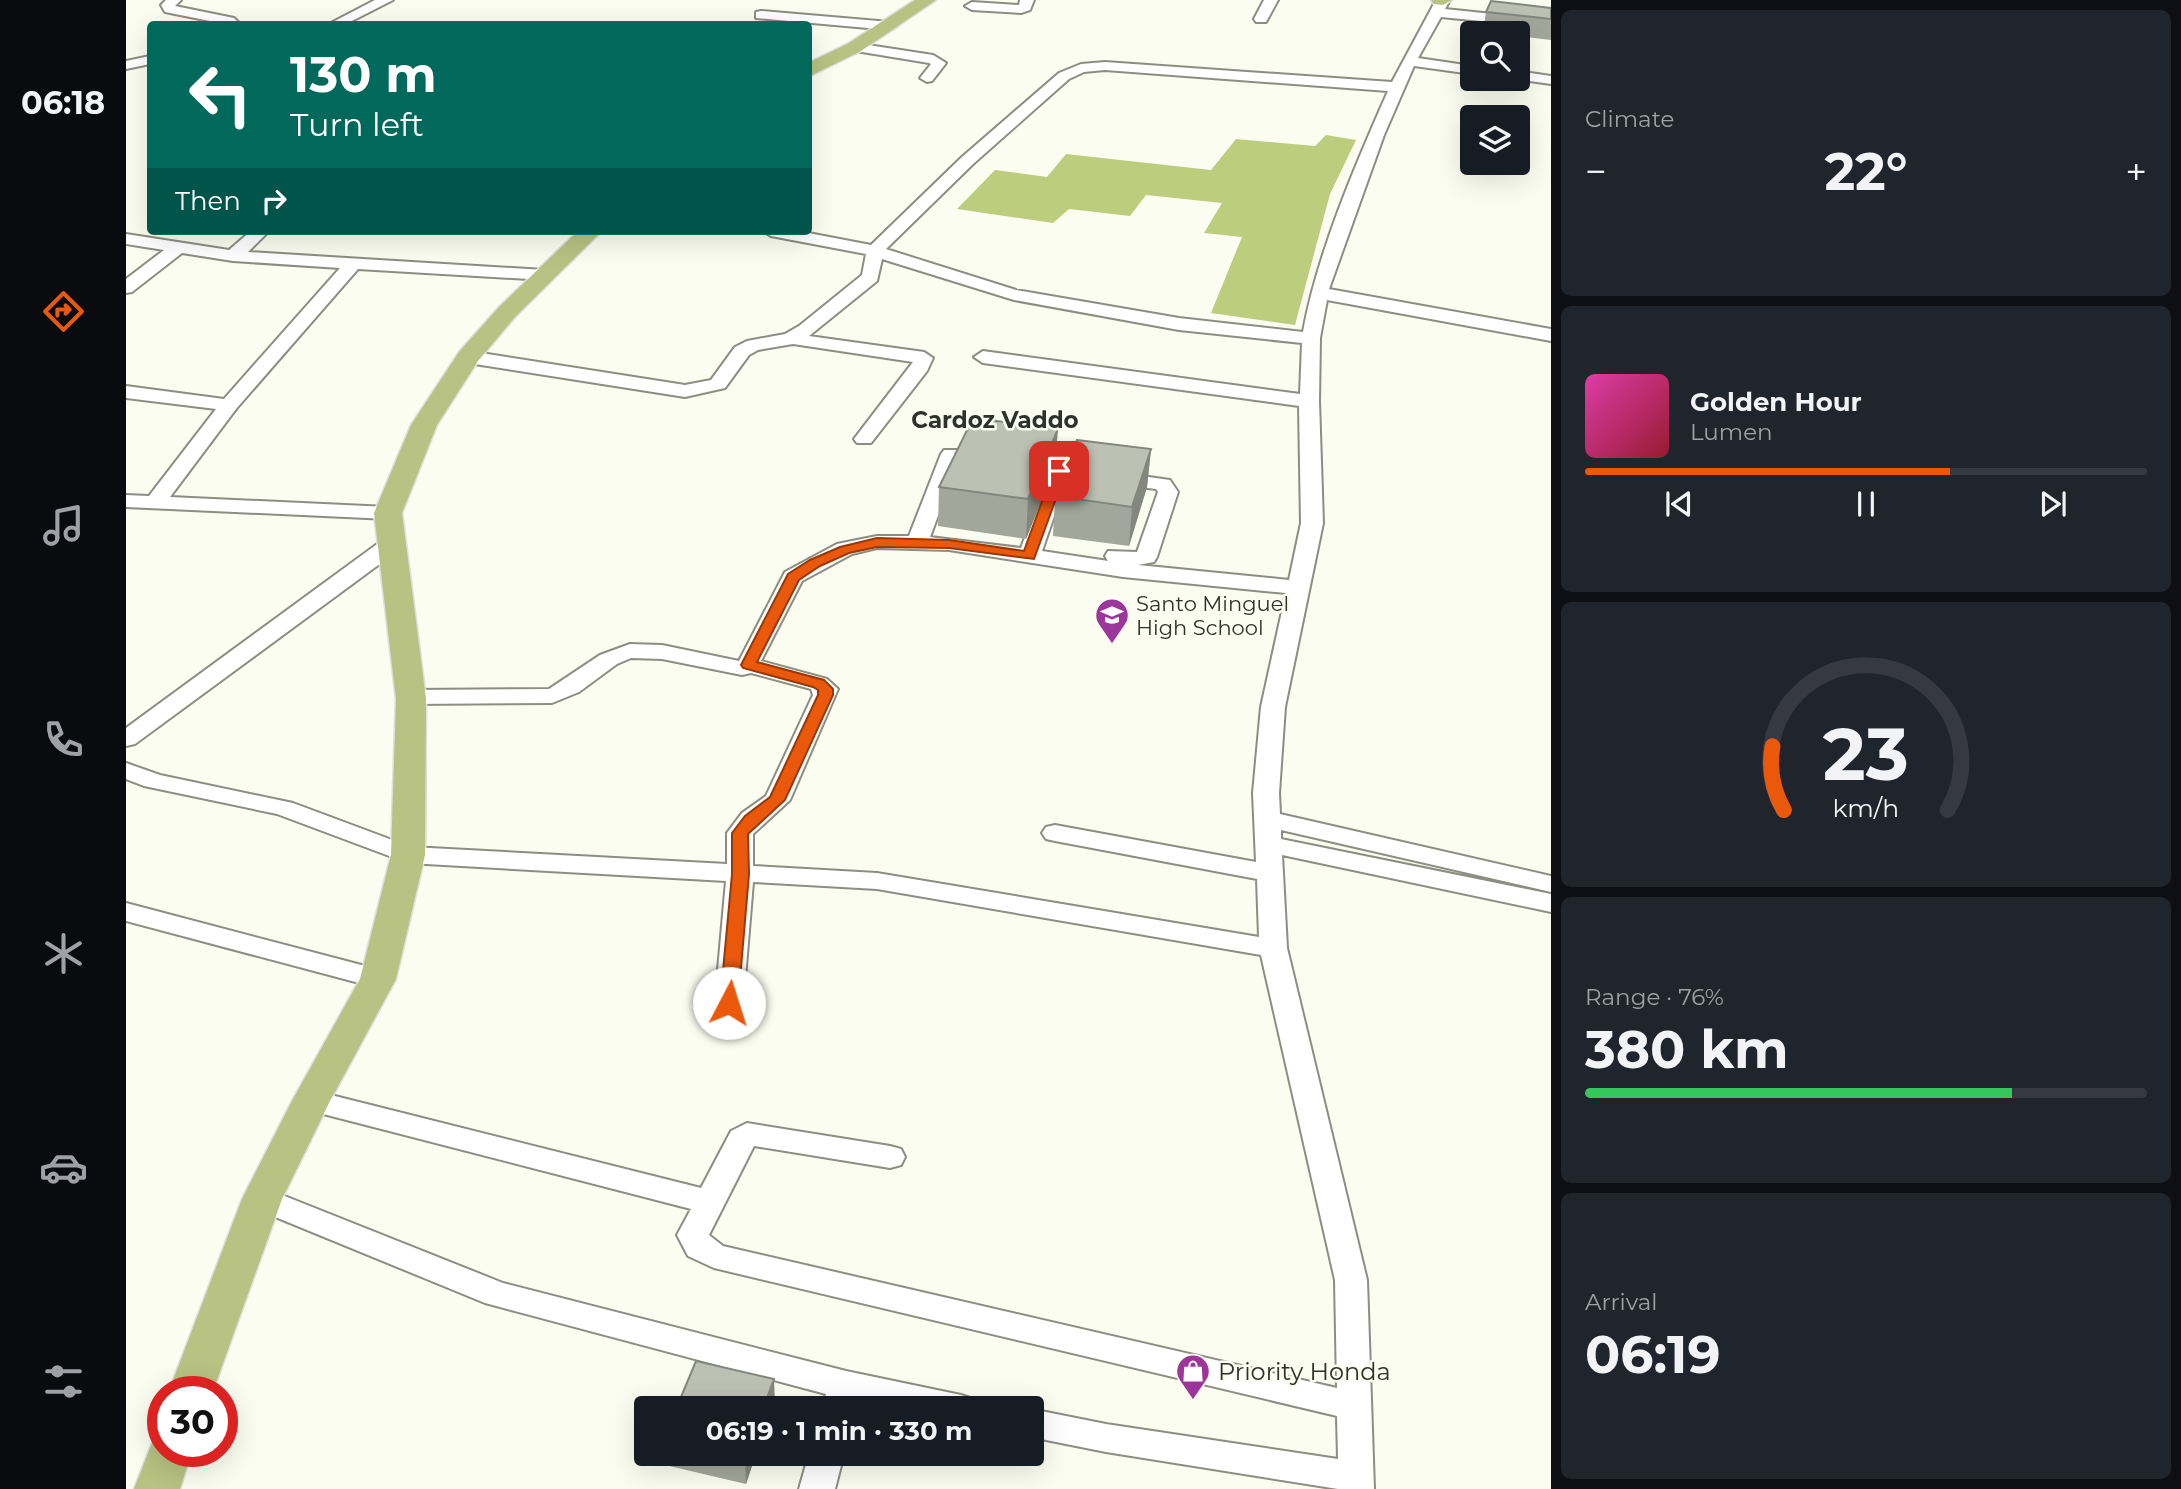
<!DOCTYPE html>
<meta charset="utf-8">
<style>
body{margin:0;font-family:Montserrat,sans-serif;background:#20242c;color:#f1f3f6;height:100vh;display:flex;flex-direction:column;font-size:26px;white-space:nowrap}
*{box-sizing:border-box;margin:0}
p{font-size:23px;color:#9ea1a6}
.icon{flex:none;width:38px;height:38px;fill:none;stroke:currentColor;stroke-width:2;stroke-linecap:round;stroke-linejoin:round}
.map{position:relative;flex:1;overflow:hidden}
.sheet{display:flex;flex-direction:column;gap:10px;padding:10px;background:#0d0f14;width:630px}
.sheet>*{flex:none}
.hud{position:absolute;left:21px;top:21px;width:665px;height:214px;border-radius:7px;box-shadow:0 7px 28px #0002;background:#00695c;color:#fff;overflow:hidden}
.controls{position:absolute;left:1334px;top:21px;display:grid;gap:14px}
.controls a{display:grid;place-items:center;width:70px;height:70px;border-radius:7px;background:#171b24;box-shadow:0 7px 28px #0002;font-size:35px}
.speed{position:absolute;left:21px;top:1376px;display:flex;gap:14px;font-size:35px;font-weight:700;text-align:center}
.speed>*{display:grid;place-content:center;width:91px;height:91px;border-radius:50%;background:#171b24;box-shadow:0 7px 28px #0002;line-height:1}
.speed .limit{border:10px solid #d22;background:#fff;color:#111}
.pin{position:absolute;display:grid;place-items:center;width:60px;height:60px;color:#fff;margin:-30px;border-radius:14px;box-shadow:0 4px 10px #0006}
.me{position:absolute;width:77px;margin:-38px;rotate:5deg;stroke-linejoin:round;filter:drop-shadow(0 0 5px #0008)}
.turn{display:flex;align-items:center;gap:24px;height:147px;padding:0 28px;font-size:32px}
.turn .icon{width:91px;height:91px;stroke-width:2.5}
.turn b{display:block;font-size:49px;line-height:60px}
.then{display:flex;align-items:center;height:66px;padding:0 28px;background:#0003;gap:14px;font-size:26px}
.big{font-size:52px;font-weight:700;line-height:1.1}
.sheet .tile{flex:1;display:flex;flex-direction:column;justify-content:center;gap:10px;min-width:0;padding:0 24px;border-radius:10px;background:#20242c}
.sheet .dial{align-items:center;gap:0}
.dial svg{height:182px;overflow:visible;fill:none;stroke:#363941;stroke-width:7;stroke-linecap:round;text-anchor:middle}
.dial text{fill:#f1f3f6;stroke:none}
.song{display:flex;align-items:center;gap:21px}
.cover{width:84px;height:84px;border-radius:10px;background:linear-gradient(135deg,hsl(320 70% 55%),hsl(350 70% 35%))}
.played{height:7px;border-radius:4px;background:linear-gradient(90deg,#ea580c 65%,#363941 65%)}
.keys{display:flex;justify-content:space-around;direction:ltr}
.heat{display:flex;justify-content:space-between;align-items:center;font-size:38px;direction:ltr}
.charge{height:10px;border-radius:5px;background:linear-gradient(90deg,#34c759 76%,#363941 0)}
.trip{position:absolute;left:508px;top:1396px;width:410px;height:70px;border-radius:7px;background:#171b24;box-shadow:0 7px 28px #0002;font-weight:700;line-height:70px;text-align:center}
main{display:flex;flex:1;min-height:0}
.tabs{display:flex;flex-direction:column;width:126px;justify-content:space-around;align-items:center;background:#090b0e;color:#9ea1a6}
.tabs .icon{width:49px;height:49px}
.tabs .current{color:#ea580c}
.tabs b{font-size:32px;color:#f1f3f6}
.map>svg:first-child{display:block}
</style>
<main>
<nav class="tabs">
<b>06:18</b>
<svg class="icon current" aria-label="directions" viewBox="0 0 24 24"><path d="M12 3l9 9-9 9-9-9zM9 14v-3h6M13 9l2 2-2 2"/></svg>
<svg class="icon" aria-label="music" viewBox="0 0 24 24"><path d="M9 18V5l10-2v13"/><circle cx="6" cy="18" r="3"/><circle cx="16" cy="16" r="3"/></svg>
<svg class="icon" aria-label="phone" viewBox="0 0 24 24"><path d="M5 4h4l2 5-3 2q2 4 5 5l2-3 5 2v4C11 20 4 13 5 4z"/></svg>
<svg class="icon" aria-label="climate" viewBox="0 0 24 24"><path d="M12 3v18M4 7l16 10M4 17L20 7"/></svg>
<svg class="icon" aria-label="car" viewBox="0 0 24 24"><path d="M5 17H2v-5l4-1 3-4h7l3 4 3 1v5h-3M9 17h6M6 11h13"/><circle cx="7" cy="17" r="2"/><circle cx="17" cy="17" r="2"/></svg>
<svg class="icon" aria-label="filters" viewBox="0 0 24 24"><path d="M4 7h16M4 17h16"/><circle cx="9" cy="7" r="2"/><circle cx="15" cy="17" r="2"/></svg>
</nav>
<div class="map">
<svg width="1425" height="1489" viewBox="0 0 1425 1489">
<rect width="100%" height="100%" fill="#fafdef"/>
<path fill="#bccd7e" d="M1200 135 1230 140 1204 194 1169 325 1085 313 1116 237 1078 233 1096 203 1020 195 1004 216 943 209 927 223 831 209 869 170 921 177 940 154 1085 170 1110 139 1189 146Z"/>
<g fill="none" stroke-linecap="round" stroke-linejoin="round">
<g stroke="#8b8e81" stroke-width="4">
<g id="minor">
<path d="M40 0H55L49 6 108 18 114 24H99L39 12 35 5Z"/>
<path d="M249 0H267L220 24H203Z"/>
<path d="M894 0H908L904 10 895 13 846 10 839 6 846 2 893 5Z"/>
<path d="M1138 0H1152L1140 22H1130L1128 19Z"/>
<path d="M1310 0H1324L1319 9 1425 20V28L1315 17 1292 58 1346 66V74L1288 66 1258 135 1203 289 1425 329V341L1201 300 1194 338 1193 401 1197 523 1159 707 1153 793 1154 814 1425 876V892L1155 830V839L1425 894V912L1156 855 1161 948 1241 1280 1248 1489H1212L980 1452 905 1437V1409L980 1424 1212 1459 1211 1416 588 1268 562 1256 551 1235 565 1209 174 1108 170 1101 174 1094 185 1090 575 1188 605 1131 621 1123 764 1146 775 1149 779 1157 775 1165 764 1168 628 1146 583 1235 597 1246 1211 1388 1209 1280 1135 955 751 889 627 882 617 1003 613 1010 603 1013 593 1010 589 1003 600 881 282 863 151 814 18 786 0 779V763L34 775 167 803 285 847 601 864V833L616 813 640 796 687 695 685 689 625 673 616 675 536 659 505 658 491 664 453 692 426 703 284 704 276 702 272 697 276 692 284 690 423 689 474 655 504 644 536 645 613 661 659 572 711 544 751 536H783L815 454 818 450H832L835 454 804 537 895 548 926 464 929 460H943L945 466 1044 480 1052 492 1031 557 1028 562 1012 565 1163 580 1175 523 1173 406 857 363 848 357 857 351 1174 394 1176 343 1053 330 888 300 756 259 751 281 683 336 798 352 807 358 801 371 745 443H731L728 439 787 362 667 344 632 350 623 355 599 388 559 397 342 363 333 357 342 351 559 385 585 380 609 347 621 341 659 334 673 326 736 275 740 254 645 236 637 231H672L745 245 836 157 933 73 955 64 979 62 1266 82ZM979 70 1262 91C1230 163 1191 254 1177 332L1053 318 890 290 760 249 847 164 943 79 958 72ZM941 478 1030 489 1032 492 1011 552 982 551 979 556 982 561 989 562 916 551ZM751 548 823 550 997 577 1160 593 1135 707 1127 793 1130 862 929 825 920 827 916 833 920 839 929 841 1131 879 1133 937 751 873 627 866V834L664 800 712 689 701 679 635 661 676 581 726 554Z"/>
<path d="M635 11 764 22 771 26 764 30 630 18V12Z"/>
<path d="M729 43 807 55 820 63 806 81 801 82 794 78 805 64 803 63 724 50V44Z"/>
<path d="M24 56V64L0 69V61Z"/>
<path d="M1391 71 1425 76V84L1388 79H1391Z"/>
<path d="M125 231H143L122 252 419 270 428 275 419 280 232 269 110 409 44 497 262 507 269 509 273 513 269 517 262 519 0 507V495L23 496 90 409 0 398V386L98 399 214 268 107 261 56 253 6 292 0 293V279L38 250 0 244V234L103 250Z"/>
<path d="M266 538 274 539 277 544 274 549 9 744 0 746V728L258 539Z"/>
<path d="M0 903 262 972 266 979 262 986 252 988 0 921Z"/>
<path d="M136 1187 377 1283 720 1371 835 1395 847 1399 852 1409H767L732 1401 730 1409H696L700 1394 359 1303 125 1207 120 1199 125 1191Z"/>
<path d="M683 1454H718L709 1489H673Z"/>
</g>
</g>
<g stroke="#dededd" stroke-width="3">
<g id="major">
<path d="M789 0H810L735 51 682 77V63L723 43Z"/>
<path d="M1305 0H1326L1317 5 1308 4Z"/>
<path d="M452 231H476L389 317 352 361 311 425 276 513 300 699 299 855 270 979 204 1101 156 1199 87 1391H43L116 1199 166 1101 234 979 265 855 270 699 248 513 285 425 333 352 373 307Z"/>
<path d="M37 1435V1451H66L54 1489H8L28 1438Z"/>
</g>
</g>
<use href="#minor" fill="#fff" fill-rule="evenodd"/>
<use href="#major" fill="#b8c282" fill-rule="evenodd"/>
</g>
<g fill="#a3a69a">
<path d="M1425 8V40L1391 36V33L1357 32 1360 12Z"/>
<path d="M1025 449 1021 487 1003 546 927 536 929 496Z"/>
<path d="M929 467 900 539 812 526 813 487Z"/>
<path d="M539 1454H630L620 1484 539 1465Z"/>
</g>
<g fill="#84877d">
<path d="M932 429 929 467 900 539 902 499Z"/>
<path d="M1025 449 1021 487 1003 546 1006 507Z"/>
<path d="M648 1379 649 1404 647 1409H637Z"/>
<path d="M621 1454H630L620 1484 619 1459Z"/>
</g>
<g fill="#bdc1b3" stroke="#84877d" stroke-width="2">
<path d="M1365 1 1425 8V19L1360 12Z"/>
<path d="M847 418 932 429 902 499 813 487Z"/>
<path d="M951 440 1025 449 1006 507 929 496Z"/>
<path d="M570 1361 648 1379 637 1409H550Z"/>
<path d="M598 1454H621L619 1459Z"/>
</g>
<path fill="#ea580c" stroke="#983908" stroke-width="2" d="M933 467 940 471 908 559 823 548 751 547 723 553 694 566 673 580 631 662 698 680 707 689V695L659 800 622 834 623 874 612 1003 610 1008H597L594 1003 606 874V833L619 816 644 797 692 695V690L687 687 617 668 615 665 662 574 684 560 714 547 751 538 823 540 898 551 927 471Z"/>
<defs>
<g id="school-pin" transform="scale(1.75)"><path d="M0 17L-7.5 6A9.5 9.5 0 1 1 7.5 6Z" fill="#9c369a" stroke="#fafdef"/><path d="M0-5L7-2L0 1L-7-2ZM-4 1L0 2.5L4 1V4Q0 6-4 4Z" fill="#fff"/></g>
<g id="shop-pin" transform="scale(1.75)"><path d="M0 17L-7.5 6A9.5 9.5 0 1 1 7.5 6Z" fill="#9c369a" stroke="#fafdef"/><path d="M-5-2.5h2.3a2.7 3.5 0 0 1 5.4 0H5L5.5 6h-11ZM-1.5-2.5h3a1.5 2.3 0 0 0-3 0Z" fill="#fff"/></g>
</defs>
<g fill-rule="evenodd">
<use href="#school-pin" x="986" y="615"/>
<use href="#shop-pin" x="1067" y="1371"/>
</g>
<g text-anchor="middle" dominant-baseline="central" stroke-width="5" stroke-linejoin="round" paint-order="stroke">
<g font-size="21" fill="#2f312b" stroke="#fafdef" text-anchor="start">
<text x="1010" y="603">Santo Minguel<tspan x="1010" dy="24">High School</tspan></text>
</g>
<g font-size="23" font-weight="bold" fill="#2f312b" stroke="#fafdef">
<text x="869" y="420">Cardoz Vaddo</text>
</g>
<g font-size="24" fill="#2f312b" stroke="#fafdef" text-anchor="start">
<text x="1092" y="1371">Priority Honda</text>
</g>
</g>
</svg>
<div class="controls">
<a><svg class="icon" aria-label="search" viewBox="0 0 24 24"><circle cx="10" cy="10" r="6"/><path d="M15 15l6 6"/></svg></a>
<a><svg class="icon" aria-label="layers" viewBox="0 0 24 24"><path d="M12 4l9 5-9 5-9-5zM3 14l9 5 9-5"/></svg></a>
</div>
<div class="speed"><div class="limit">30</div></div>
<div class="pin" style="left:933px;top:471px;background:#d93025"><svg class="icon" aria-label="arrive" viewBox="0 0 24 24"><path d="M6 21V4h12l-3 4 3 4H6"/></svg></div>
<svg class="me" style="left:603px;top:1003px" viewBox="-20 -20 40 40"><circle r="19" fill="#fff"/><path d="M0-13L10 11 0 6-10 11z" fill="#ea580c"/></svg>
<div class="trip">06:19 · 1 min · 330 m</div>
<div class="hud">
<div class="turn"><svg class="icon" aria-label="left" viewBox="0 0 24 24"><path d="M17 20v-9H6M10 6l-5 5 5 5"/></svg><div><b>130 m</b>Turn left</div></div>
<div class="then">Then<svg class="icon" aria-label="right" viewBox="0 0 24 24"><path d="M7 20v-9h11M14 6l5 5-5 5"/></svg></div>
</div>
</div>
<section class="sheet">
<div class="tile"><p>Climate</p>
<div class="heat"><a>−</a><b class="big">22°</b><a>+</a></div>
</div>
<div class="tile">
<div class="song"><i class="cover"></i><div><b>Golden Hour</b><p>Lumen</p></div></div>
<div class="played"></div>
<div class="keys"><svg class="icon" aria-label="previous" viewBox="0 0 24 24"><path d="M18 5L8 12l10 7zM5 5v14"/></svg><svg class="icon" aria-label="pause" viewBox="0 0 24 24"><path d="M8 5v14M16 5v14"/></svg><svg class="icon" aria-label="next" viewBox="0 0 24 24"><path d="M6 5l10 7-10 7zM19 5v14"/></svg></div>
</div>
<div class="tile dial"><svg viewBox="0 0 100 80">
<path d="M14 69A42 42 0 1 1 86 69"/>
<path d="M14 69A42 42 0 0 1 9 41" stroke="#ea580c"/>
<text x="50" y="56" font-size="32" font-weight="700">23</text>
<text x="50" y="72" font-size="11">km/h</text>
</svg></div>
<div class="tile"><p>Range · 76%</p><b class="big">380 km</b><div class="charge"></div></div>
<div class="tile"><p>Arrival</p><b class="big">06:19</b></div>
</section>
</main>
